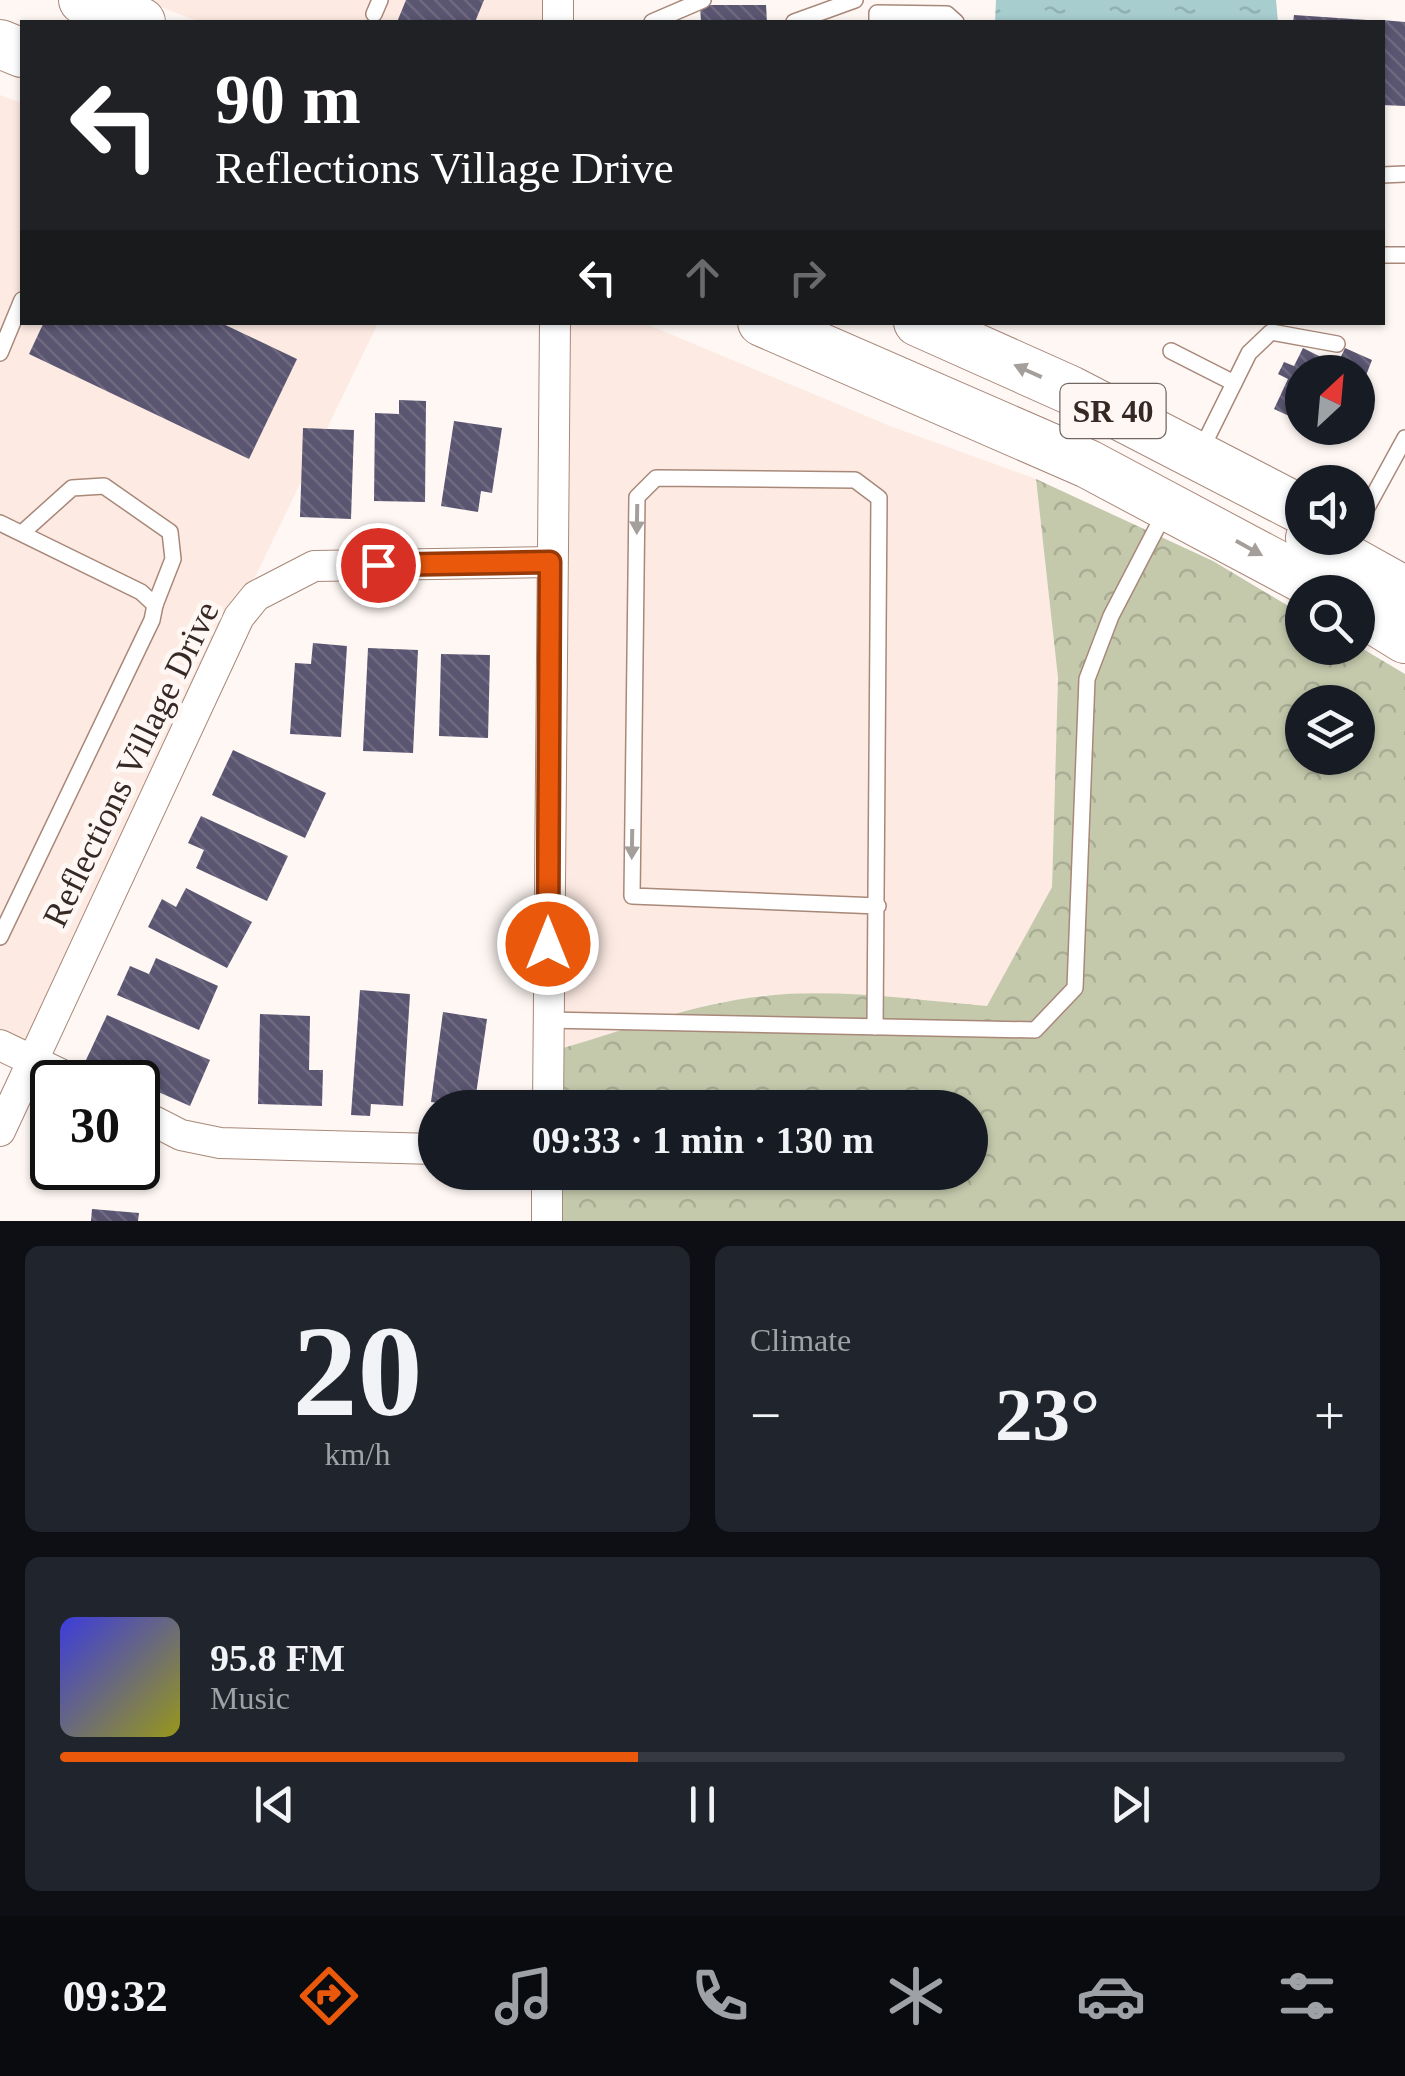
<!DOCTYPE html>
<meta charset="utf-8">
<style>
body{margin:0;font-family:Georgia,serif;background:#20242c;color:#f1f3f6;height:100vh;display:flex;flex-direction:column;font-size:38px;white-space:nowrap}
*{box-sizing:border-box;margin:0}
p{font-size:32px;color:#9ea1a6}
.icon{flex:none;width:55px;height:55px;fill:none;stroke:currentColor;stroke-width:2;stroke-linecap:round;stroke-linejoin:round}
.map{position:relative;height:1221px;overflow:hidden}
.details{display:flex;flex-direction:column;gap:25px;padding:25px;background:#0d0f14;flex:1}
.details>*{flex:none}
.banner{position:absolute;left:20px;top:20px;width:1365px;height:305px;border-radius:0px;box-shadow:0 2px 8px #0004;background:#202124;color:#fff;overflow:hidden}
.needle{width:65px;rotate:26deg}
.buttons{position:absolute;left:1285px;top:355px;display:grid;gap:20px}
.buttons a{display:grid;place-items:center;width:90px;height:90px;border-radius:50%;background:#171b24;box-shadow:0 2px 8px #0004;font-size:50px}
.speed{position:absolute;left:30px;top:1060px;display:flex;gap:20px;font-size:50px;font-weight:700;text-align:center}
.speed>*{display:grid;place-content:center;width:130px;height:130px;border-radius:50%;background:#171b24;box-shadow:0 2px 8px #0004;line-height:1}
.speed .limit{border:5px solid #111;border-radius:15px;background:#fff;color:#111}
.pin{position:absolute;display:grid;place-items:center;width:85px;height:85px;color:#fff;margin:-42px;border:5px solid #fff;border-radius:50%;box-shadow:0 2px 10px #0007}
.me{position:absolute;width:110px;margin:-55px;rotate:0deg;stroke-linejoin:round;filter:drop-shadow(0 0 8px #0008)}
.turn{display:flex;align-items:center;gap:35px;height:210px;padding:0 30px;font-size:45px}
.turn .icon{width:130px;height:130px;stroke-width:2.5}
.turn b{display:block;font-size:70px;line-height:85px}
.lanes{display:flex;align-items:center;height:95px;padding:0 30px;background:#0003;justify-content:center;gap:50px;direction:ltr}
.lanes .off{opacity:.35}
.big{font-size:75px;font-weight:700;line-height:1.1}
.details .tile{flex:1;display:flex;flex-direction:column;justify-content:center;gap:15px;min-width:0;padding:0 35px;border-radius:15px;background:#20242c}
.details .dial{align-items:center;gap:0}
.dial b{font-size:130px;line-height:1}
.song{display:flex;align-items:center;gap:30px}
.cover{width:120px;height:120px;border-radius:15px;background:linear-gradient(135deg,hsl(240 70% 55%),hsl(60 70% 35%))}
.played{height:10px;border-radius:5px;background:linear-gradient(90deg,#ea580c 45%,#363941 45%)}
.keys{display:flex;justify-content:space-around;direction:ltr}
.heat{display:flex;justify-content:space-between;align-items:center;font-size:55px;direction:ltr}
.details .tiles{flex:1;display:grid;gap:25px;grid-template-columns:1fr 1fr}
.tile:last-child{grid-column:span 2}
.trip{position:absolute;left:418px;top:1090px;width:570px;height:100px;border-radius:50px;background:#171b24;box-shadow:0 2px 8px #0004;font-weight:700;line-height:100px;text-align:center}
.tabs{display:flex;height:160px;justify-content:space-around;align-items:center;background:#090b0e;color:#9ea1a6}
.tabs .icon{width:70px;height:70px}
.tabs .active{color:#ea580c}
.tabs b{font-size:45px;color:#f1f3f6}
.map>svg:first-child{display:block}
</style>
<div class="map">
<svg width="1405" height="1221" viewBox="0 0 1405 1221">
<defs>
<pattern id="forest-crowns" width="20" height="18" patternUnits="userSpaceOnUse" patternTransform="scale(2.5)"><rect width="20" height="18" fill="#c4c9ac"/><path d="M2 6a3 3 0 1 1 6 0M12 15a3 3 0 1 1 6 0" fill="none" stroke="#a9ad94"/></pattern>
<pattern id="water-ripples" width="26" height="14" patternUnits="userSpaceOnUse" patternTransform="scale(2.5)"><rect width="26" height="14" fill="#a7cdce"/><path d="M2 4q2-2 4 0t4 0M15 11q2-2 4 0t4 0" fill="none" stroke="#90b0b1"/></pattern>
<pattern id="building-back-hatch" width="6" height="6" patternUnits="userSpaceOnUse" patternTransform="scale(2.5)"><rect width="6" height="6" fill="#5a5571"/><path d="M-1 5l2 2M0 0l6 6M5-1l2 2" fill="none" stroke="#6f6a80"/></pattern>
</defs>
<rect width="100%" height="100%" fill="#fef7f4"/>
<g fill="#fdebe3">
<path d="M142 0H543V22H200Z"/>
<path d="M0 95 22 103V322L378 323 30 1042 0 1029Z"/>
<path d="M571 323H644L890 426 1036 479 1058 678 1052 887 987 1007 848 995H766L713 1004 563 1048Z"/>
</g>
<path fill="url(#forest-crowns)" fill-rule="evenodd" d="M1036 479 1213 561 1302 614V648L1358 646 1405 674V1221H563V1173L970 1172V1108L563 1107V1048C629 1029 696 1003 764 996 837 988 914 1000 987 1006L1052 887 1058 678ZM1302 702H1358V758H1302Z"/>
<path fill="url(#water-ripples)" d="M996 0H1276L1278 22H995Z"/>
<g fill="url(#building-back-hatch)">
<path d="M406 0H484L475 22H397Z"/>
<path d="M700 5H766L767 22H701Z"/>
<path d="M1294 15 1367 20V22H1293Z"/>
<path d="M1382 20 1405 22V106L1382 105Z"/>
<path d="M44 322H219L297 359 249 459 29 354Z"/>
<path d="M1303 348 1337 365 1345 348 1372 360 1358 396V372H1302V422L1274 409 1288 379 1278 374 1284 362 1294 366Z"/>
<path d="M399 400 426 401 425 502 374 501 375 413 399 414Z"/>
<path d="M454 421 502 428 492 493 481 491 478 512 441 506Z"/>
<path d="M303 428 354 430 351 519 300 517Z"/>
<path d="M313 643 347 646 341 737 290 734 295 663 311 664Z"/>
<path d="M368 648 418 650 413 753 363 751Z"/>
<path d="M441 654 490 655 488 738 439 736Z"/>
<path d="M233 750 326 793 305 838 212 795Z"/>
<path d="M201 816 288 856 267 901 196 868 204 850 188 843Z"/>
<path d="M186 888 252 922 227 968 148 927 162 899 176 907Z"/>
<path d="M156 958 218 986 199 1030 117 995 130 966 149 974Z"/>
<path d="M360 990 410 994 403 1106 371 1104 370 1116 351 1115Z"/>
<path d="M443 1012 487 1019 474 1108 431 1102Z"/>
<path d="M260 1014 310 1016 309 1070H323L322 1106 258 1104Z"/>
<path d="M107 1015 210 1060 190 1106 86 1060Z"/>
<path d="M92 1209 139 1213 138 1221H91Z"/>
</g>
<g fill="none" stroke-linecap="round" stroke-linejoin="round">
<g stroke="#a88879" stroke-width="18">
<g id="lane">
<path d="M374 14 380 0"/>
<path d="M652 22 703 0"/>
<path d="M794 22 855 0"/>
<path d="M877 22V13L947 14 956 22"/>
<path d="M1382 175 1405 174"/>
<path d="M1382 255H1405"/>
<path d="M1171 351 1234 383"/>
<path d="M0 353 22 300"/>
<path d="M1201 450 1249 353 1271 332 1337 344"/>
<path d="M0 523 141 592 155 605 152 620 0 937"/>
<path d="M1358 524 1405 438"/>
<path d="M22 533 72 488 104 486 170 532 173 559 155 605"/>
<path d="M548 1020 1035 1030 1075 988 1087 679 1111 616 1166 510"/>
<path d="M875 1027 879 498 855 480 656 478 637 497 632 896 878 906"/>
</g>
</g>
<g stroke="#a88879" stroke-width="32">
<g id="street">
<path d="M558 22V0"/>
<path d="M0 1045 77 1082"/>
<path d="M548 1108 555 322"/>
<path d="M138 1113 181 1135 220 1143 435 1149"/>
<path d="M0 1131 239 617 256 596 314 566 550 562"/>
<path d="M547 1221V1172"/>
</g>
</g>
<g stroke="#a88879" stroke-width="50">
<g id="primary">
<path d="M83 0 141 22"/>
<path d="M0 44 22 53"/>
<path d="M762 322 1088 464 1328 592"/>
<path d="M918 322 1070 390 1302 510"/>
<path d="M1310 538 1405 591"/>
<path d="M1358 610 1405 639"/>
</g>
</g>
<use href="#lane" stroke="#fff" stroke-width="15"/>
<use href="#street" stroke="#fff" stroke-width="30"/>
<use href="#primary" stroke="#fff" stroke-width="48"/>
</g>
<defs><path id="oneway-solid" d="M-6-.8H1V-3.2L6.5 0L1 3.2V.8H-6Z" transform="scale(2.5)"/></defs>
<g fill="#a59f9c">
<use href="#oneway-solid" transform="translate(1028 371) rotate(-156)"/>
<use href="#oneway-solid" transform="translate(637 519) rotate(91)"/>
<use href="#oneway-solid" transform="translate(1249 548) rotate(29)"/>
<use href="#oneway-solid" transform="translate(632 844) rotate(91)"/>
</g>
<g fill="none" stroke-linecap="round" stroke-linejoin="round">
<g stroke="#983908" stroke-width="25">
<path id="route" d="M378 565 550 562 548 944"/>
</g>
<use href="#route" stroke="#ea580c" stroke-width="18"/>
</g>
<g text-anchor="middle" dominant-baseline="central" stroke-width="10" stroke-linejoin="round" paint-order="stroke">
<rect fill="#fef7f4" stroke="#726762" stroke-width="2.5" x="1060.5" y="384" width="105" height="54" rx="8"/>
<g font-size="32" font-weight="bold" fill="#362923">
<text x="1113" y="411">SR 40</text>
</g>
<g font-size="35" fill="#362923" stroke="#fef7f4">
<text transform="translate(131 764) rotate(-64)">Reflections Village Drive</text>
</g>
</g>
</svg>
<div class="buttons">
<a><svg class="needle" viewBox="-14 -14 28 28"><path d="M0-13l5 13h-10z" fill="#e53935"/><path d="M0 13l5-13h-10z" fill="#9ea1a6"/></svg></a>
<a><svg class="icon" aria-label="sound" viewBox="0 0 24 24"><path d="M4 9h4l5-4v14l-5-4H4zM17 9q2 3 0 6"/></svg></a>
<a><svg class="icon" aria-label="search" viewBox="0 0 24 24"><circle cx="10" cy="10" r="6"/><path d="M15 15l6 6"/></svg></a>
<a><svg class="icon" aria-label="layers" viewBox="0 0 24 24"><path d="M12 4l9 5-9 5-9-5zM3 14l9 5 9-5"/></svg></a>
</div>
<div class="speed"><div class="limit">30</div></div>
<div class="pin" style="left:378px;top:565px;background:#d93025"><svg class="icon" aria-label="arrive" viewBox="0 0 24 24"><path d="M6 21V4h12l-3 4 3 4H6"/></svg></div>
<svg class="me" style="left:548px;top:944px" viewBox="-20 -20 40 40"><circle r="17" fill="#ea580c" stroke="#fff" stroke-width="3"/><path d="M0-11L8 9 0 5-8 9z" fill="#fff"/></svg>
<div class="trip">09:33 · 1 min · 130 m</div>
<div class="banner">
<div class="turn"><svg class="icon" aria-label="left" viewBox="0 0 24 24"><path d="M17 20v-9H6M10 6l-5 5 5 5"/></svg><div><b>90 m</b>Reflections Village Drive</div></div>
<div class="lanes"><svg class="icon" aria-label="left" viewBox="0 0 24 24"><path d="M17 20v-9H6M10 6l-5 5 5 5"/></svg><svg class="icon off" aria-label="ahead" viewBox="0 0 24 24"><path d="M12 20V5M6 11l6-6 6 6"/></svg><svg class="icon off" aria-label="right" viewBox="0 0 24 24"><path d="M7 20v-9h11M14 6l5 5-5 5"/></svg></div>
</div>
</div>
<section class="details">
<div class="tiles">
<div class="tile dial"><b>20</b><p>km/h</p></div>
<div class="tile"><p>Climate</p>
<div class="heat"><a>−</a><b class="big">23°</b><a>+</a></div>
</div>
<div class="tile">
<div class="song"><i class="cover"></i><div><b>95.8 FM</b><p>Music</p></div></div>
<div class="played"></div>
<div class="keys"><svg class="icon" aria-label="previous" viewBox="0 0 24 24"><path d="M18 5L8 12l10 7zM5 5v14"/></svg><svg class="icon" aria-label="pause" viewBox="0 0 24 24"><path d="M8 5v14M16 5v14"/></svg><svg class="icon" aria-label="next" viewBox="0 0 24 24"><path d="M6 5l10 7-10 7zM19 5v14"/></svg></div>
</div>
</div>
</section>
<nav class="tabs">
<b>09:32</b>
<svg class="icon active" aria-label="directions" viewBox="0 0 24 24"><path d="M12 3l9 9-9 9-9-9zM9 14v-3h6M13 9l2 2-2 2"/></svg>
<svg class="icon" aria-label="music" viewBox="0 0 24 24"><path d="M9 18V5l10-2v13"/><circle cx="6" cy="18" r="3"/><circle cx="16" cy="16" r="3"/></svg>
<svg class="icon" aria-label="phone" viewBox="0 0 24 24"><path d="M5 4h4l2 5-3 2q2 4 5 5l2-3 5 2v4C11 20 4 13 5 4z"/></svg>
<svg class="icon" aria-label="climate" viewBox="0 0 24 24"><path d="M12 3v18M4 7l16 10M4 17L20 7"/></svg>
<svg class="icon" aria-label="car" viewBox="0 0 24 24"><path d="M5 17H2v-5l4-1 3-4h7l3 4 3 1v5h-3M9 17h6M6 11h13"/><circle cx="7" cy="17" r="2"/><circle cx="17" cy="17" r="2"/></svg>
<svg class="icon" aria-label="filters" viewBox="0 0 24 24"><path d="M4 7h16M4 17h16"/><circle cx="9" cy="7" r="2"/><circle cx="15" cy="17" r="2"/></svg>
</nav>
